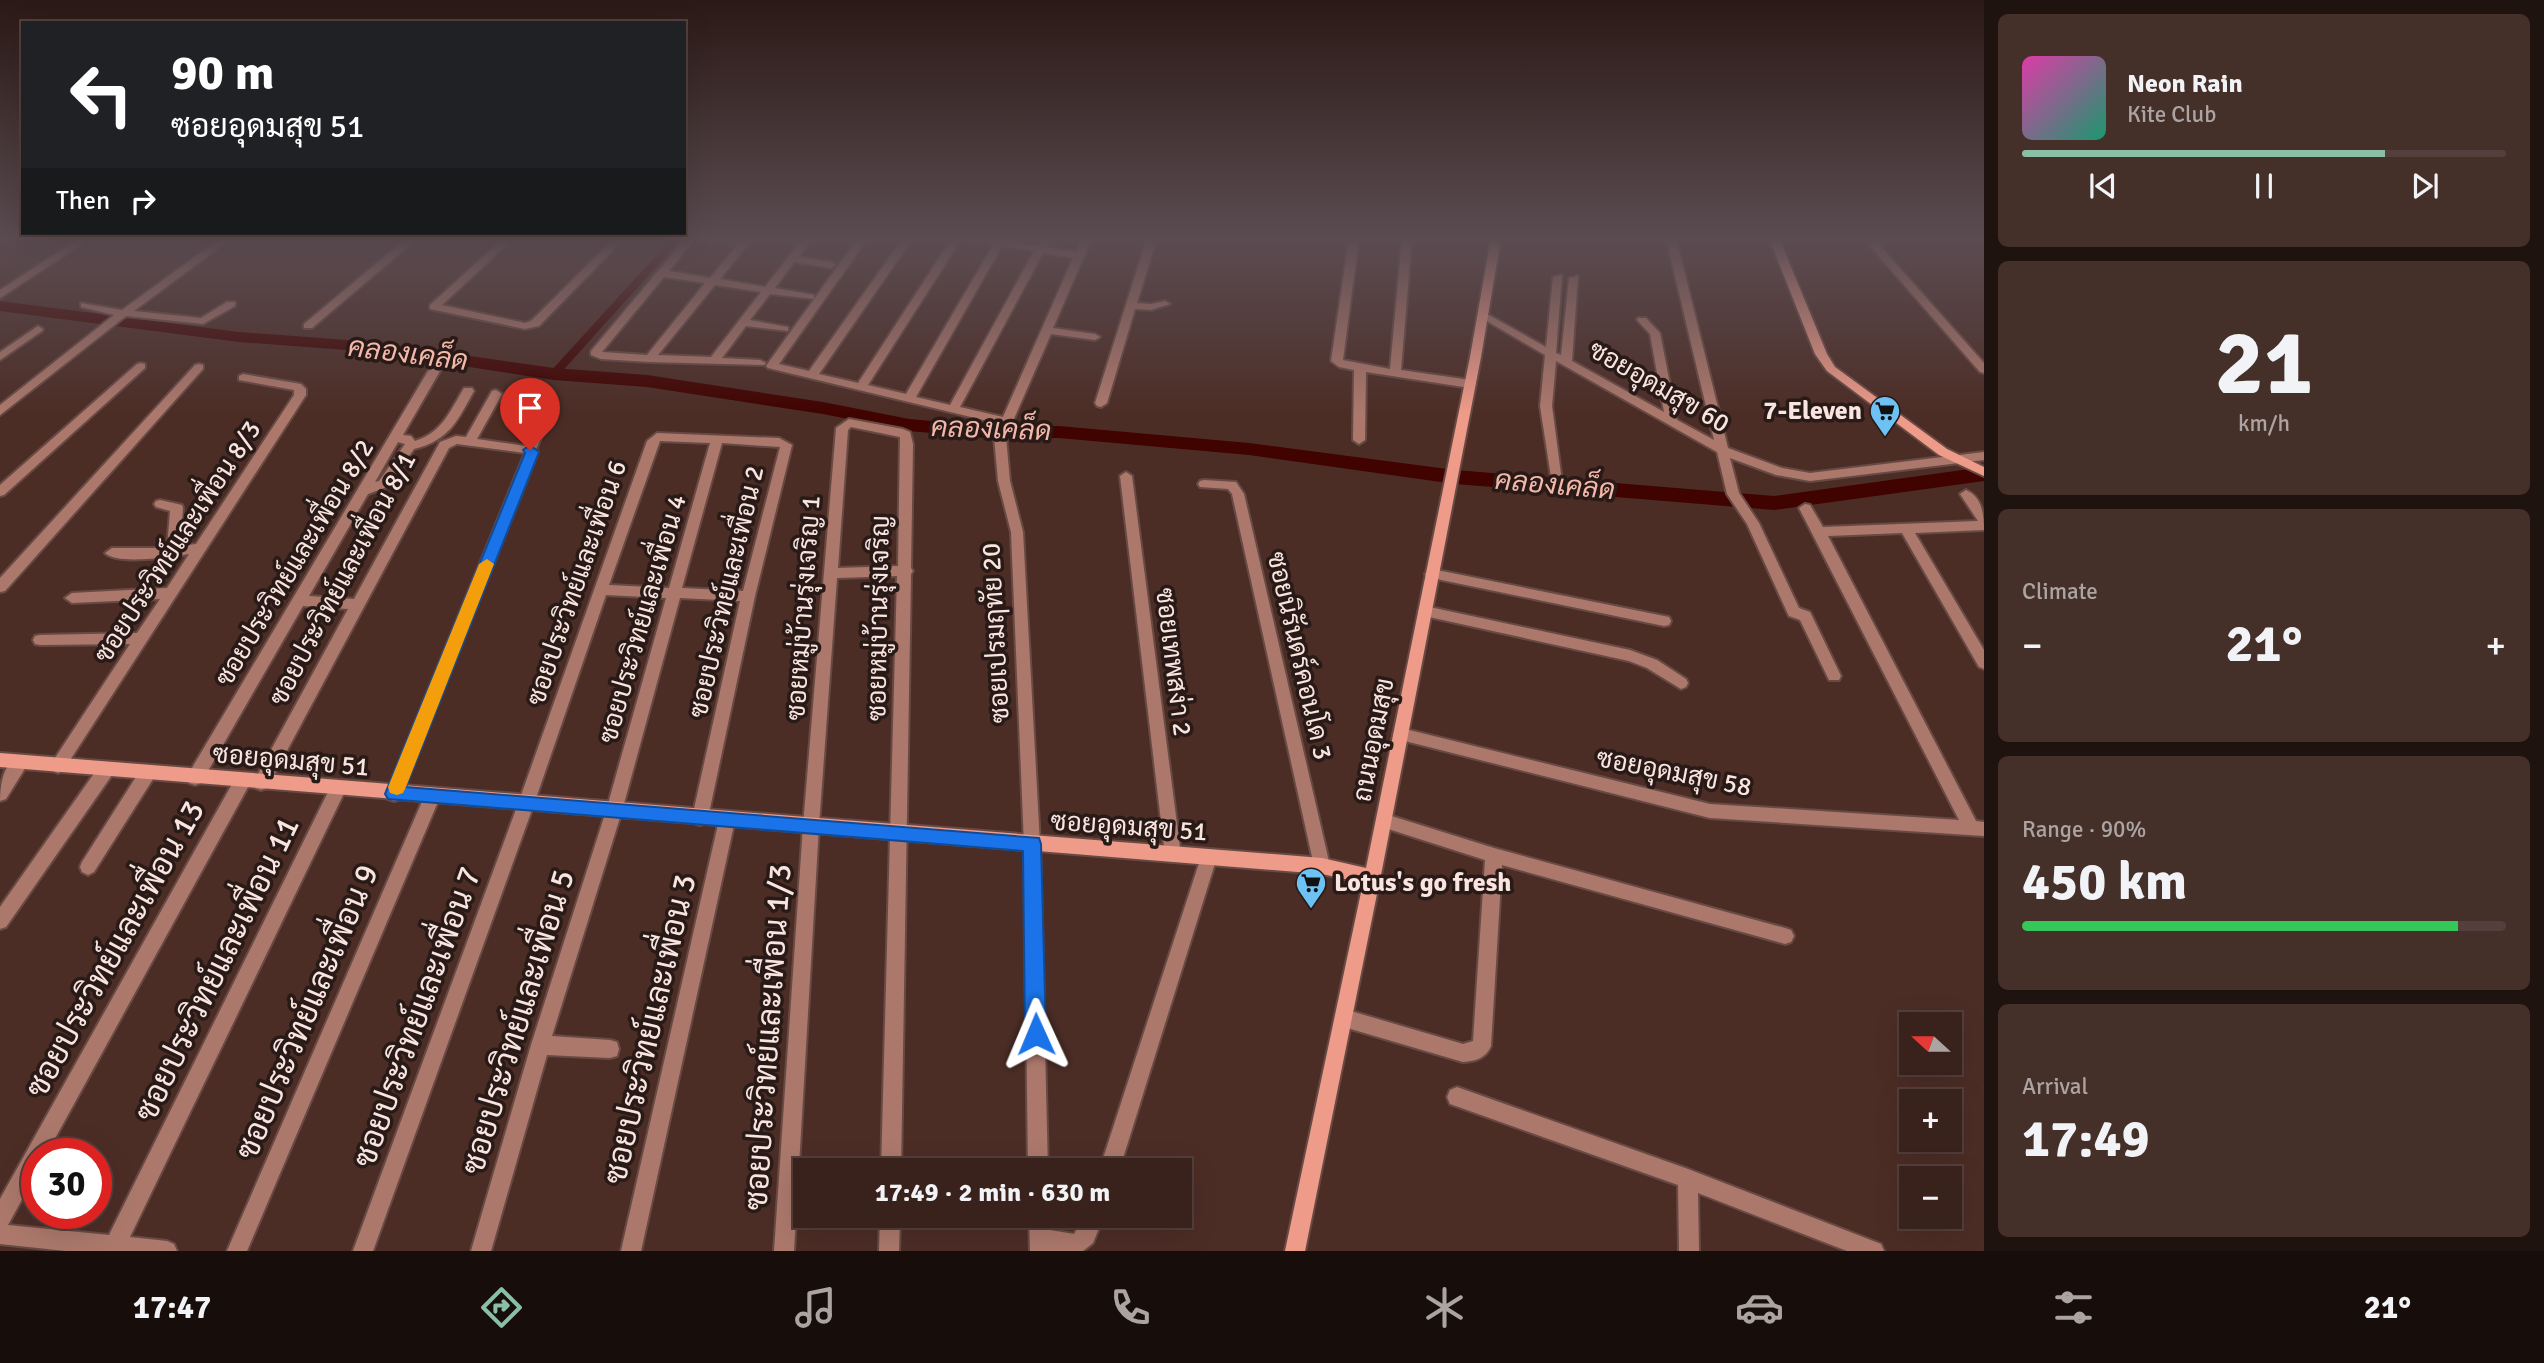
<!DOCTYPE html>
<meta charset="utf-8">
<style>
body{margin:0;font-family:Signika,Sarabun,sans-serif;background:#442f29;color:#f1f3f6;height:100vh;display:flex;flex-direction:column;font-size:26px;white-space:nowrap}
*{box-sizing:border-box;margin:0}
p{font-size:23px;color:#aba4a3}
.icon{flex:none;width:38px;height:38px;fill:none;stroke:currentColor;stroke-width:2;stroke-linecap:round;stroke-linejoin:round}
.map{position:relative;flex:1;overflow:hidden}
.drawer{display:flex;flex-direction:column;gap:14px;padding:14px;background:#1f130f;width:560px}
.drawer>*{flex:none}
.guide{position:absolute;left:21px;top:21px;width:665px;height:214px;border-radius:0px;box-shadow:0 7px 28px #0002,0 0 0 2px #533f3b;background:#202124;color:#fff;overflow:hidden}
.needle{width:46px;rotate:291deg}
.fabs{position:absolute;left:1899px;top:1012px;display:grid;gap:14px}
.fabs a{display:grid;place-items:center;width:63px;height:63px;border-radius:0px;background:#39221c;box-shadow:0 7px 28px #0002,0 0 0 2px #533f3b;font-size:35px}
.speed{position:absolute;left:21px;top:1138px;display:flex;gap:14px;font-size:35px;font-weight:700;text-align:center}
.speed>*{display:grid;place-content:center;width:91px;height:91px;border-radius:50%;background:#39221c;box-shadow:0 7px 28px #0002,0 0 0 2px #533f3b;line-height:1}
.speed .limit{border:10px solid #d22;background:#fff;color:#111}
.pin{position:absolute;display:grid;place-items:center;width:60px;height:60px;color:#fff;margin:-72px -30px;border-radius:50% 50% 50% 0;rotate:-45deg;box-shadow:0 0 7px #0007}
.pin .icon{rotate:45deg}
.me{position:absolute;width:77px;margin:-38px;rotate:359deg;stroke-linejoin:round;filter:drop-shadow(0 0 5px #0008)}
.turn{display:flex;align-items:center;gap:24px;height:147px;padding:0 35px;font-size:32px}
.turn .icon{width:91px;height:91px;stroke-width:2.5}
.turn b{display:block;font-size:49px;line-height:60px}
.then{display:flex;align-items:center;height:66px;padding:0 35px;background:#0003;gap:14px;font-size:26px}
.big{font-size:52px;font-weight:700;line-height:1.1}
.drawer .widget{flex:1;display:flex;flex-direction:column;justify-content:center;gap:10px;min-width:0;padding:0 24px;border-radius:10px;background:#442f29}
.drawer .dial{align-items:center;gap:0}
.dial b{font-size:91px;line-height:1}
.song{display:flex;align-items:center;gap:21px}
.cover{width:84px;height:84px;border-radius:10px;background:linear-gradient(135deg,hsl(320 70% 55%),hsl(160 70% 35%))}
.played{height:7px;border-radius:4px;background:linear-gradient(90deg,#8abfa5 75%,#533f3b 75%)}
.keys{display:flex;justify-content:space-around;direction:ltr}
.heat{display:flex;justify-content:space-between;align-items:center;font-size:38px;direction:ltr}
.charge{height:10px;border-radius:5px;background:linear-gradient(90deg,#34c759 90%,#533f3b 0)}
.trip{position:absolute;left:793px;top:1158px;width:399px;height:70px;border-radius:0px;background:#39221c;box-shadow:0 7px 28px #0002,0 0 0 2px #533f3b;font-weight:700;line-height:70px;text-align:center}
.tab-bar{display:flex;height:112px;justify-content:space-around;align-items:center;background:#170e0b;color:#aba4a3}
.tab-bar .icon{width:49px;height:49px}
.tab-bar .active{color:#8abfa5}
.tab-bar b{font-size:32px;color:#f1f3f6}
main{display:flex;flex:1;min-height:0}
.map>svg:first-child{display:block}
</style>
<main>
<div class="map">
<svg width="1984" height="1251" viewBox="0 0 1984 1251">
<rect width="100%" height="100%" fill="#4c2d26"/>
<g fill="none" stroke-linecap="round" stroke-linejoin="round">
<path fill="#400300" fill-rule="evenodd" d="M672 238H682L558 376H550V372Z"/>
<path fill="#400300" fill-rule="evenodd" d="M0 301 239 332 373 342 554 368 647 375 823 402 909 419 987 426H1059L1249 443 1455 470 1774 496 1984 467V481L1774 510 1455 484 1249 455 1059 438H987L909 431 823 414 647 387 554 380 373 352 239 342 0 311Z"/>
<g stroke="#684a44" stroke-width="4">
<g id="street">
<path d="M80 238H91L0 298V290Z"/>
<path d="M221 238H232L134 311 201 318 227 302H235V306L203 324 126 316 0 415V405L114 315 81 307V303L122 310Z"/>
<path d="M407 238H418L312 328H304V324Z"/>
<path d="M504 238H514L442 305 525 323 531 321 615 238H625L539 326 525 329 430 309V305Z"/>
<path d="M686 238H696L669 271 710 278 743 238H753L720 279 765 287 803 238H813L799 257 831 262 836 265 831 268 794 262 775 288 814 295V299L770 294 750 320 788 327V331L746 326 722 358 760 360 766 363 764 365 649 362 601 359 591 355V351ZM664 277 705 283 647 355 602 352ZM715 285 761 292 711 357 658 355Z"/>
<path d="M858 238H868L779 364 809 371 903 238H913L819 374 858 383 952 238H962L868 385 906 394 993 245 968 240 966 238H1007L1005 241 1037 246 1041 238H1051L1046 247 1076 252 1082 238H1092L1053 328 1095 334 1100 337 1095 340 1051 334 1006 437 1010 481 1023 532 1040 844 1048 1171H1028L1024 844 1011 532 998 481 994 437 1000 424 768 368 766 366ZM1002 246 1034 251 950 405 916 397ZM1043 253 1073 258 1003 417 960 407Z"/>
<path d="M1147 238H1157L1137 303 1151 304 1165 301 1170 304 1151 310 1135 309 1107 403 1101 407 1097 406 1095 403Z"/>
<path d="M1349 238H1359L1343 360 1390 369 1402 238H1412L1401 370 1470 380 1476 384 1470 388 1366 372 1365 440 1359 444 1353 440 1354 370 1339 367 1331 361Z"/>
<path d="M1666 238H1676L1728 448 1782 468 1810 473 1984 452V460L1810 481 1776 475 1730 458 1739 493 1759 523 1799 608 1810 612 1812 616 1841 676 1839 680H1829L1800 620 1789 616 1787 612 1747 524 1727 494 1717 452 1556 361 1552 406 1561 474 1559 477H1551L1540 406 1545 355 1480 317 1481 315H1489L1546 347 1553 277 1562 275 1556 353 1561 355 1569 278 1578 276 1572 361 1664 412 1650 334 1637 320 1638 318H1646L1660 333 1677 420 1714 440Z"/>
<path d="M1863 238H1873L1984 363V373L1980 372Z"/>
<path d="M38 326 43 329 42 331 0 360V352Z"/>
<path d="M141 363 145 364V368L4 495 0 496V485L137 364Z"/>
<path d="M199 364 203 365V369L5 591 0 592V578L195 365Z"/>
<path d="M434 368 440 371 403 435 411 436 415 441C442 433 450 411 464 388H472L474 391C457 421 450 440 414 449L387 487 368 494 309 596 354 599 440 442 456 436 466 437 492 391 496 390 502 394 477 439 526 446 541 408H549L551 411C545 424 543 436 536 449L538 452 400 799 394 801 388 799 386 794 525 453 457 444 449 448 267 788 261 790 255 788 253 783 348 609 303 606 201 783 195 785 189 783 187 778 189 773 428 371ZM398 442 405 444 379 481 375 482Z"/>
<path d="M243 374 301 384 306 389V395L63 771 58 773 53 771 50 766 53 761 130 644 40 645 35 644 33 640 35 636 40 635 137 633 160 599 72 603 65 598 72 593 167 588 189 554C172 557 117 565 105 553L112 548H167L170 511 156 507 154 504 156 501 160 500 182 505 183 508 180 546 196 544 294 395V390L239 380V376Z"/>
<path d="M849 419 903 429 910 432 913 444 911 568 913 571 911 574 901 1171H881L897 576 837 578 819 826 794 1251H774L803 826 836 428ZM851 427 900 437 898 566 838 568 848 430Z"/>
<path d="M657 433 779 438 792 445 755 596 708 818 706 823 700 825 694 823 692 818 740 601 680 598 622 811 552 1036 610 1040 617 1042 619 1049 617 1056 610 1058 547 1055 491 1251H471L531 1045 606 811 666 598 606 595 534 804 373 1251H353L518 804 647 441ZM660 441 710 443 669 588 609 585ZM722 443 780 447 743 591 682 588Z"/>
<path d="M1126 472 1132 476 1181 855 1179 860 1173 862 1167 860 1165 855 1120 476Z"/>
<path d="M1204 480 1236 482 1244 494 1330 866 1328 871 1322 874 1316 871 1314 866 1232 494 1228 489 1200 487 1198 484 1200 481Z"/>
<path d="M1966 490C1982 497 1984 514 1984 530L1915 533 1984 650V669L1979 667 1902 533 1828 536 1976 821 1984 822V836L1710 818 1401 740 1396 738 1393 734 1396 730 1401 728 1710 804 1959 820 1799 508 1805 504 1810 505 1823 527 1978 521 1960 494Z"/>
<path d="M1432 569 1664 616 1669 617 1671 621 1669 625 1664 626 1427 577 1425 574Z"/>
<path d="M1425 606 1630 650 1657 660 1686 679 1688 683 1686 687 1681 689 1647 668 1629 661 1420 615 1418 611Z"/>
<path d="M21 755 26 757 29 762 6 799 0 801C0 785 3 762 21 755Z"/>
<path d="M106 763 112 765 114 770 112 775 6 927 0 929V907L100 765Z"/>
<path d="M147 767 153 769 155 774 153 779 94 872 88 875 82 872 80 867 82 862 141 769Z"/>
<path d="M242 775 248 777 250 782 248 787 47 1153H37V1172L8 1225 109 1235 332 784 338 782 344 784 346 789 130 1237 167 1241 174 1244 177 1251H66L0 1244V1199L236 777Z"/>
<path d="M432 790 438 792 440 797 247 1251H227L424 797 426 792Z"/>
<path d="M727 813 733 815 735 820 641 1251H621L719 820 721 815Z"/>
<path d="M1385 814 1494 848 1785 928 1791 930 1794 936 1791 942 1785 944 1502 865 1491 1046C1486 1058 1476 1061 1463 1062L1344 1027 1338 1024 1335 1018 1338 1012 1344 1009 1463 1044 1473 1041 1485 860 1379 826 1377 821 1379 816Z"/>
<path d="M1209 850 1215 852 1217 857 1119 1171H1099L1201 857 1203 852Z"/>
<path d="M1457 1087 1688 1169 1881 1244 1884 1251H1847L1698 1193 1699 1251H1679L1678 1185 1450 1104 1447 1097 1450 1090Z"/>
<path d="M880 1216H900L899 1251H879Z"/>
<path d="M1029 1216H1049L1050 1230 1074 1234 1084 1216H1104L1093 1243 1083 1251H1030Z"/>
</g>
</g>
<g stroke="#684a44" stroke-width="4">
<g id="secondary">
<path d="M1491 238H1501L1481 357 1381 875 1382 878 1379 884 1305 1251H1285L1363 883 1322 874 0 767V753L1322 858 1366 868 1470 357Z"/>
<path d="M1769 238H1779L1827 354 1835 367 1947 449 1984 467V476L1939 455 1827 371 1815 354Z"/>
</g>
</g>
<use href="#street" fill="#ac786c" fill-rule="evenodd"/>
<use href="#secondary" fill="#ee9b89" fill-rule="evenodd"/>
</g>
<linearGradient id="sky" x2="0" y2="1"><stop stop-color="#2a1915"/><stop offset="0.58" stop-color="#5b4c52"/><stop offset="1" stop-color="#5b4c52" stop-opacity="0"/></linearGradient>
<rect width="1984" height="413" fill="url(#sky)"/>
<path fill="#1a73e8" stroke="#114b97" stroke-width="2" d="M530 445 539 452 406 787 1039 838 1041 844 1046 1034 1043 1042 1036 1045 1028 1042 1025 1034 1023 851 388 799 385 794 525 453 523 450Z"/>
<path fill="#f59e0b" d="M487 559 494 564 406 787 403 793 397 795 390 793 388 787 479 564Z"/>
<defs>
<g id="supermarket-pin" transform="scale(1.575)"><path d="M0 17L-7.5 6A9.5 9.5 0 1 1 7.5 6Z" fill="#6ec2f3" stroke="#281a17"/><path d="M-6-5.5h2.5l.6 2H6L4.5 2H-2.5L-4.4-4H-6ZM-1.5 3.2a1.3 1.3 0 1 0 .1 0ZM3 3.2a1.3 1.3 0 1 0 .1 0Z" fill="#111"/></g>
</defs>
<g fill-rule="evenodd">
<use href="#supermarket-pin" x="1885" y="411"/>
<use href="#supermarket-pin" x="1311" y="883"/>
</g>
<g text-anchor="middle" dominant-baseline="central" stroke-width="7" stroke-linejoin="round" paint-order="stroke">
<g font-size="26" fill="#f9e4df" stroke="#281a17">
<text transform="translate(1659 387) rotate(30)">ซอยอุดมสุข 60</text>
<text transform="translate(178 542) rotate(-57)">ซอยประวิทย์และเพื่อน 8/3</text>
<text transform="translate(295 563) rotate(-59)">ซอยประวิทย์และเพื่อน 8/2</text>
<text transform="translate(343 579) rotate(-62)">ซอยประวิทย์และเพื่อน 8/1</text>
<text transform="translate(577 583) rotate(-71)">ซอยประวิทย์และเพื่อน 6</text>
<text transform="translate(727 592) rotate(-77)">ซอยประวิทย์และเพื่อน 2</text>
<text transform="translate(804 608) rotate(-86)">ซอยหมู่บ้านรุ่งเจริญ 1</text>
<text transform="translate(879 618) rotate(-89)">ซอยหมู่บ้านรุ่งเจริญ</text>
<text transform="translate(643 619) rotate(-74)">ซอยประวิทย์และเพื่อน 4</text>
<text transform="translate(996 633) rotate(-93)">ซอยเปรมฤทัย 20</text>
<text transform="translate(1299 656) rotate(77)">ซอยนิรันดร์คอนโด 3</text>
<text transform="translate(1173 662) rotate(83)">ซอยเทพสง่า 2</text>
<text transform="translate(1374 740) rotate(-79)">ถนนอุดมสุข</text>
<text transform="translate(291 761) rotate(5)">ซอยอุดมสุข 51</text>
<text transform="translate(1674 773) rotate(11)">ซอยอุดมสุข 58</text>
<text transform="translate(1129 827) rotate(4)">ซอยอุดมสุข 51</text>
</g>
<g font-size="26" font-weight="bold" fill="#f9e4df" stroke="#281a17" text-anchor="end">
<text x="1862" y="411">7-Eleven</text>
<text x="1334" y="883" text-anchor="start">Lotus's go fresh</text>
</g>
<g font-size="28" font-style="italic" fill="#f4b7aa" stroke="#281a17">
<text transform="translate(408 354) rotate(7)">คลองเคล็ด</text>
<text transform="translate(991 429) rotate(2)">คลองเคล็ด</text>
<text transform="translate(1555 485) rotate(5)">คลองเคล็ด</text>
</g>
<g font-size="32" fill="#f9e4df" stroke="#281a17">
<text transform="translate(115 949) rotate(-61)">ซอยประวิทย์และเพื่อน 13</text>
<text transform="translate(217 969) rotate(-64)">ซอยประวิทย์และเพื่อน 11</text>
<text transform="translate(307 1012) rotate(-67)">ซอยประวิทย์และเพื่อน 9</text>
<text transform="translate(417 1017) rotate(-70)">ซอยประวิทย์และเพื่อน 7</text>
<text transform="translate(518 1022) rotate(-73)">ซอยประวิทย์และเพื่อน 5</text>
<text transform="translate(650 1029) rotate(-77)">ซอยประวิทย์และเพื่อน 3</text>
<text transform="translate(768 1037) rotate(-86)">ซอยประวิทย์และเพื่อน 1/3</text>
</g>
</g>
</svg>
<div class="fabs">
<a><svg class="needle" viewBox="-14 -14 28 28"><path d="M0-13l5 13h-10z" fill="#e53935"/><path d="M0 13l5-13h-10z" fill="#aba4a3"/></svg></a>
<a>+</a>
<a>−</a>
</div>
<div class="speed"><div class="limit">30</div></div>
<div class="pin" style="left:530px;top:450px;background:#d93025"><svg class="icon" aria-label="arrive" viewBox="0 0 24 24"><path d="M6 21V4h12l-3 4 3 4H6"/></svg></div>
<svg class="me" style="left:1036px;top:1034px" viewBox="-20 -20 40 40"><path d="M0-17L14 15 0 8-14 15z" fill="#1a73e8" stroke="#fff" stroke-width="4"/></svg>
<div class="trip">17:49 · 2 min · 630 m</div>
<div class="guide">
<div class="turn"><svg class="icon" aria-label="left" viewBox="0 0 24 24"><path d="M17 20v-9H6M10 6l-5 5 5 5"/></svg><div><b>90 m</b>ซอยอุดมสุข 51</div></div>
<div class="then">Then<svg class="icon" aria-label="right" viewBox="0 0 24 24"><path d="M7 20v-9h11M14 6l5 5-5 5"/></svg></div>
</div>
</div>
<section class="drawer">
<div class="widget">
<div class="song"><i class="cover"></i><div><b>Neon Rain</b><p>Kite Club</p></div></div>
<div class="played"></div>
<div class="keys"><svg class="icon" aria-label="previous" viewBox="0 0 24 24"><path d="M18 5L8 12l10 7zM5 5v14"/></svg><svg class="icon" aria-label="pause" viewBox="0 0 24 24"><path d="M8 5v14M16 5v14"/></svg><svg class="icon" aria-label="next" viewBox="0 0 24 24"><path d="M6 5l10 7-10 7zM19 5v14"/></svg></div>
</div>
<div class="widget dial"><b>21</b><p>km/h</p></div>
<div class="widget"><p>Climate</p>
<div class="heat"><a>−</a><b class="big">21°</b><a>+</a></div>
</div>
<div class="widget"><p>Range · 90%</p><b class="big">450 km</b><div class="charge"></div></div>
<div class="widget"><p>Arrival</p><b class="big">17:49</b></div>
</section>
</main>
<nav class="tab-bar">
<b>17:47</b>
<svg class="icon active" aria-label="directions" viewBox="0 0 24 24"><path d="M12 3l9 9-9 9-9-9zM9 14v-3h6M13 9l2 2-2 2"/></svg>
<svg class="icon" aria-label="music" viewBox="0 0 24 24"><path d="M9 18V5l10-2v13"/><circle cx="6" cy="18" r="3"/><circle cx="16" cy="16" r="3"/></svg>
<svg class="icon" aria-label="phone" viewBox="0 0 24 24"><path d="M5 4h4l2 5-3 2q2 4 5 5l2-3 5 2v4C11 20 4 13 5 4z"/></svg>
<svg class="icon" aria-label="climate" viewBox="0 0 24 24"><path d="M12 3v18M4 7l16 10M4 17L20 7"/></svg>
<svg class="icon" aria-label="car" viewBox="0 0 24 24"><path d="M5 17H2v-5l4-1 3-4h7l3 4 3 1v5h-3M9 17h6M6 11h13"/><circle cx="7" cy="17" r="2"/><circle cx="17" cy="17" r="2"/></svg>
<svg class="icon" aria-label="filters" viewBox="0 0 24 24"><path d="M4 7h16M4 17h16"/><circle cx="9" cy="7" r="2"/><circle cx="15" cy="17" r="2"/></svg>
<b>21°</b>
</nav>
